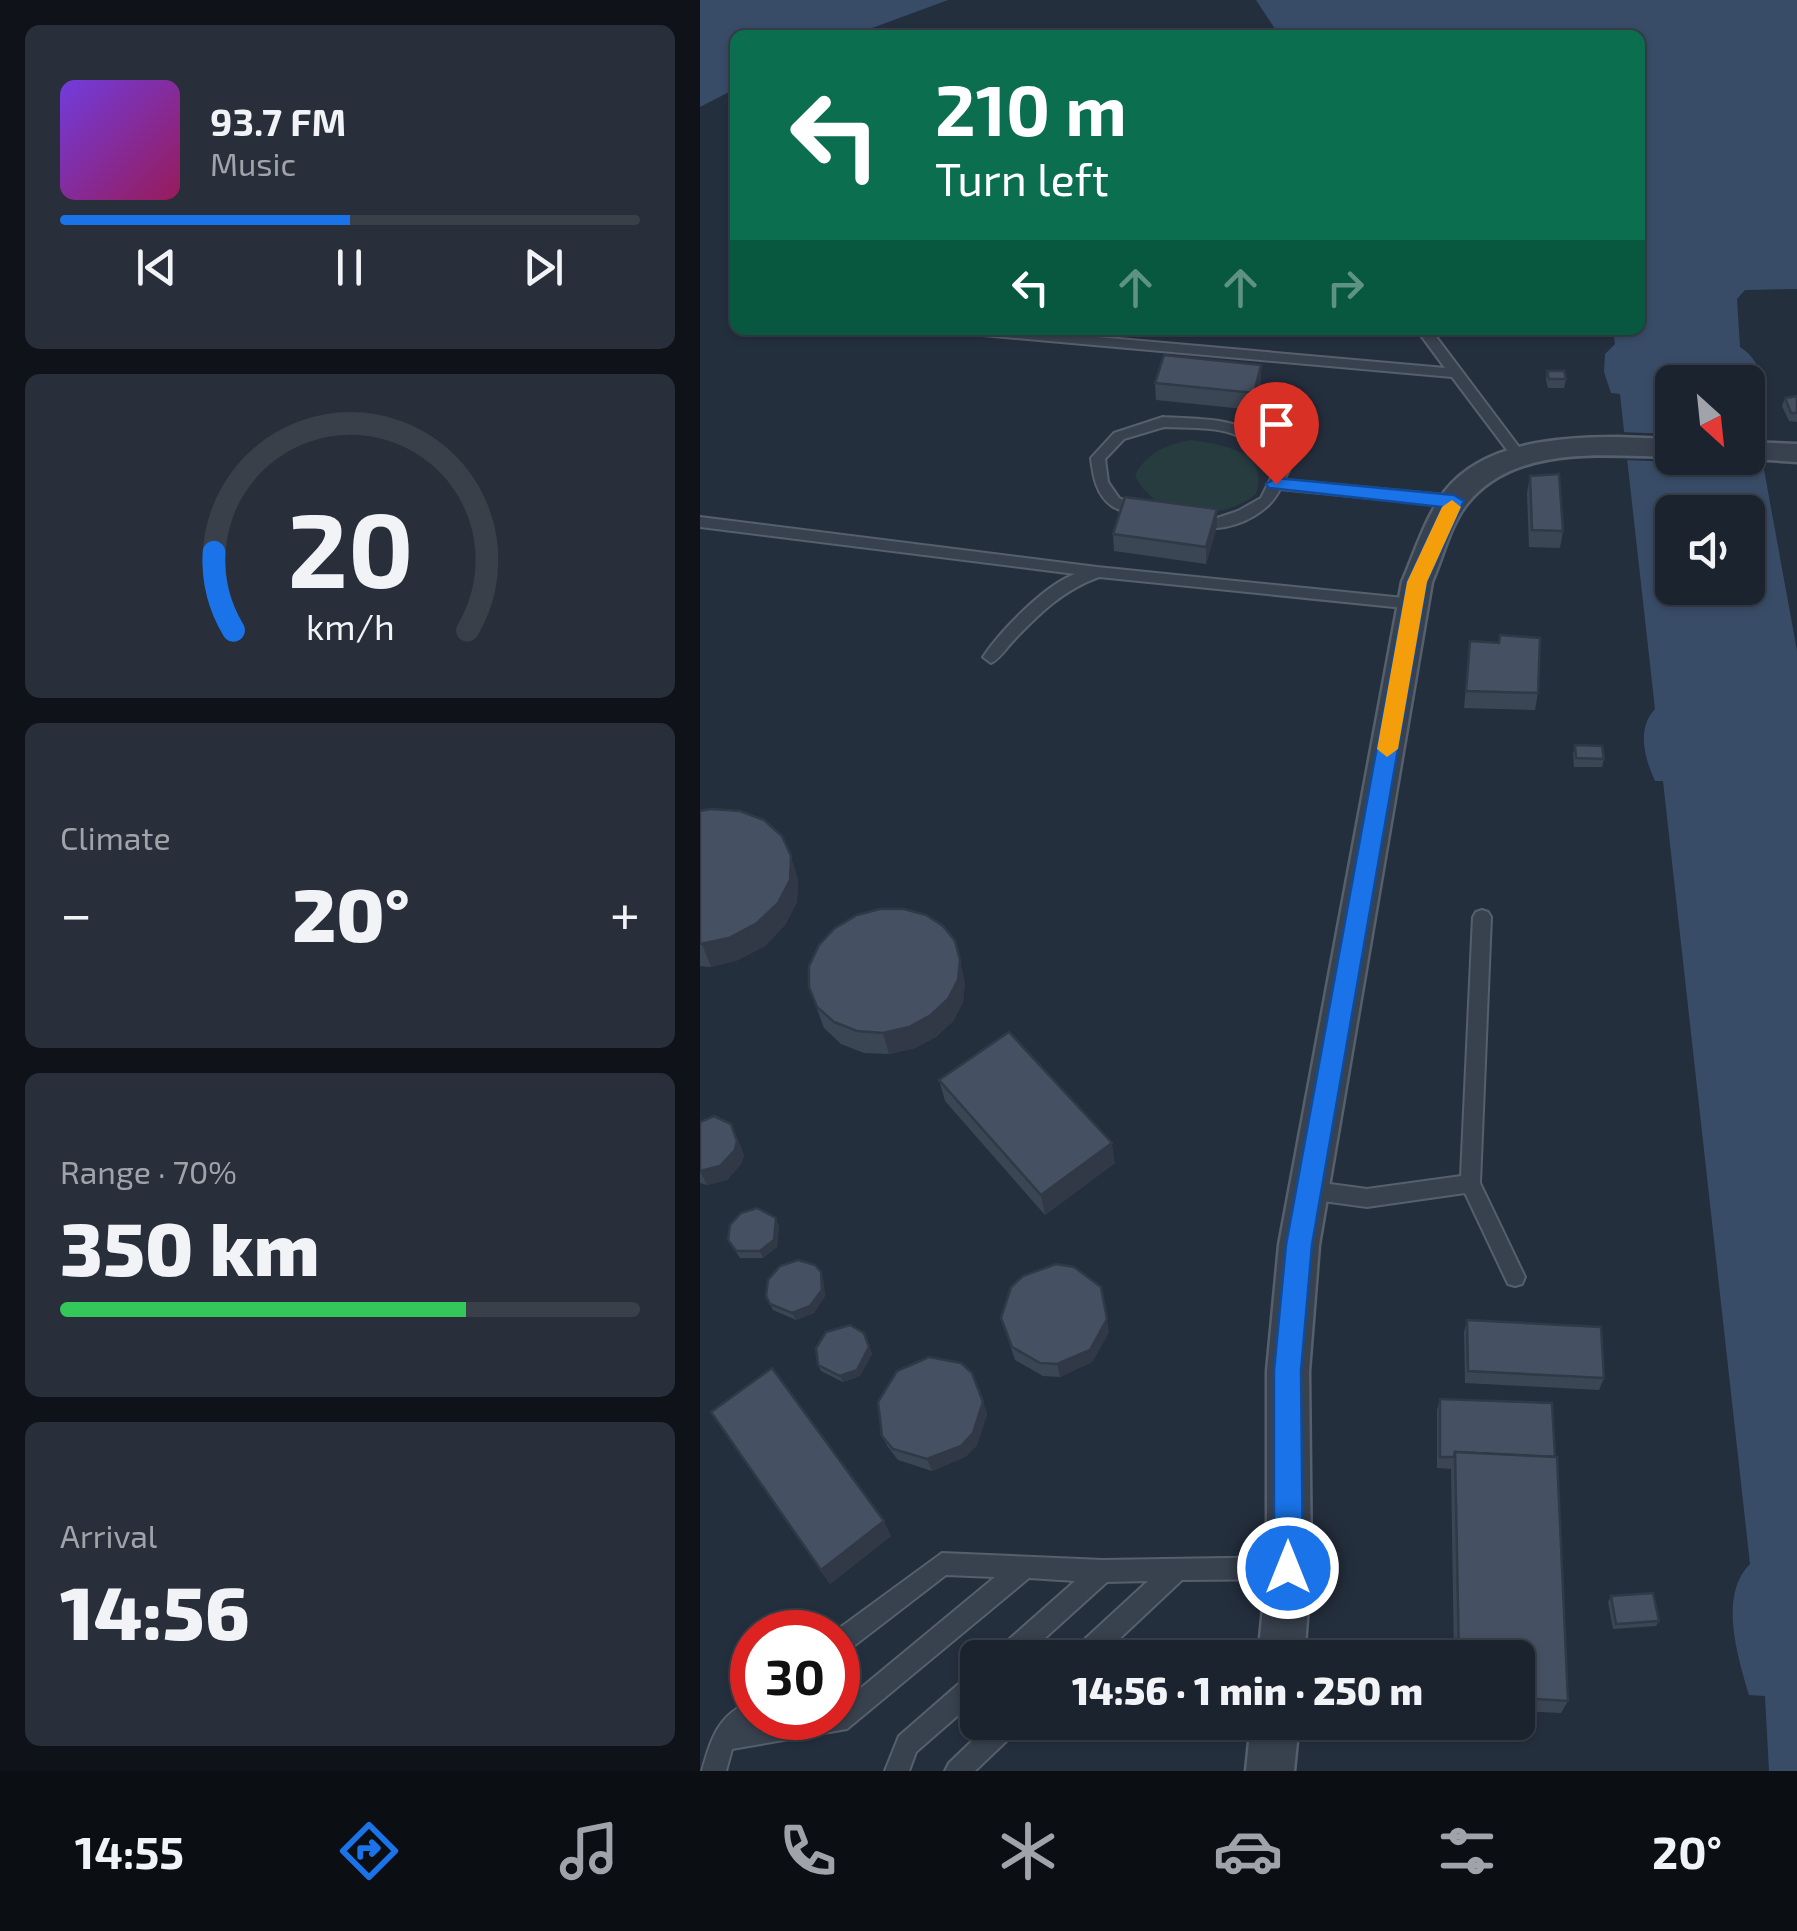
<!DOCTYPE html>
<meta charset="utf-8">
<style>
body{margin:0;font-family:"Exo 2",sans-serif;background:#282f3a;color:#f1f3f6;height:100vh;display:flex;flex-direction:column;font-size:38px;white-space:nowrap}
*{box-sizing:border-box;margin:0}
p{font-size:32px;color:#a0a4aa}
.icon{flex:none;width:55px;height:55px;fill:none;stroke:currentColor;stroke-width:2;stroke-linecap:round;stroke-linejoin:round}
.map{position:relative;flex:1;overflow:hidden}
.drawer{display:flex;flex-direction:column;gap:25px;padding:25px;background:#0f1319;width:700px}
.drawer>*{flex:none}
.hud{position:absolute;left:30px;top:30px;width:915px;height:305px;border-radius:15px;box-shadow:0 2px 8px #0004,0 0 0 2px #39404a;background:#0b6e4f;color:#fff;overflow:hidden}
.needle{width:65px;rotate:153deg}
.tools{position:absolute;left:955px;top:365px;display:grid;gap:20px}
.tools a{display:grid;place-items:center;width:110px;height:110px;border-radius:15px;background:#1b232e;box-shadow:0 2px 8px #0004,0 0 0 2px #39404a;font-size:50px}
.speed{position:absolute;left:30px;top:1610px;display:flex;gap:20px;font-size:50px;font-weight:700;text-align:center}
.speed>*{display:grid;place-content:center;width:130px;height:130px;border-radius:50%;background:#1b232e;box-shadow:0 2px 8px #0004,0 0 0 2px #39404a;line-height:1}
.speed .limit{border:15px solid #d22;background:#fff;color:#111}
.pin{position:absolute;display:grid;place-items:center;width:85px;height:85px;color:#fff;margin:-102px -42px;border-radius:50% 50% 50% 0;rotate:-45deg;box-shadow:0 0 10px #0007}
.pin .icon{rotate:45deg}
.me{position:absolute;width:110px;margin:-55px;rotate:0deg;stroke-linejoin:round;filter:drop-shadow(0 0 8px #0008)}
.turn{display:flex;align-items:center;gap:35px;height:210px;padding:0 40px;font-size:45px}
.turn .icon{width:130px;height:130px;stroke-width:2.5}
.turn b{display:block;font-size:70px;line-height:85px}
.lanes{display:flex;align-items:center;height:95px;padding:0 40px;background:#0003;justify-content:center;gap:50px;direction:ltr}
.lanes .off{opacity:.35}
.big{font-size:75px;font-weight:800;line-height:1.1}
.drawer .card{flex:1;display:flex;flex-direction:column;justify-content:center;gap:15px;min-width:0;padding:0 35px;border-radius:15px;background:#282f3a}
.drawer .dial{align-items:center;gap:0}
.dial svg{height:260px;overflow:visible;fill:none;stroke:#39404a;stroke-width:7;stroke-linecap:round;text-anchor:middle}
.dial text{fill:#f1f3f6;stroke:none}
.song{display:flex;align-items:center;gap:30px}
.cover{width:120px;height:120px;border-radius:15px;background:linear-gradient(135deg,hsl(260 70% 55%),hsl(330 70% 35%))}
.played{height:10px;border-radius:5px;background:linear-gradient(90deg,#1a73e8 50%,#39404a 50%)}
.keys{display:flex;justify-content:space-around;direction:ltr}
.heat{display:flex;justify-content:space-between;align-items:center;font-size:55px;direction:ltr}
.charge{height:15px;border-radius:8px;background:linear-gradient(90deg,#34c759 70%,#39404a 0)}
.trip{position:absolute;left:260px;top:1640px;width:575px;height:100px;border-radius:15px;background:#1b232e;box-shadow:0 2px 8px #0004,0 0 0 2px #39404a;font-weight:800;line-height:100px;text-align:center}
.menu{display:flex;height:160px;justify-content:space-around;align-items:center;background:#0b0e12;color:#a0a4aa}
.menu .icon{width:70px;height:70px}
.menu .selected{color:#1a73e8}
.menu b{font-size:45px;color:#f1f3f6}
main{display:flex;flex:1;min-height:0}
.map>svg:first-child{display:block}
</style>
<main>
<section class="drawer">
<div class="card">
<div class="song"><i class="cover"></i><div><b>93.7 FM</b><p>Music</p></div></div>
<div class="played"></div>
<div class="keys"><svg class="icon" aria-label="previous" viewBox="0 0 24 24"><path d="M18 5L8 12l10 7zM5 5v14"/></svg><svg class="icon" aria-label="pause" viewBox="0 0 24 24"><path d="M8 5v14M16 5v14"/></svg><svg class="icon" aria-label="next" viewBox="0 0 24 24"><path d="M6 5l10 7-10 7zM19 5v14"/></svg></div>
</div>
<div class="card dial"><svg viewBox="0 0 100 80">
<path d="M14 69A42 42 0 1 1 86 69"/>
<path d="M14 69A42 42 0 0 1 8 45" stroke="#1a73e8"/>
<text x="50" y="56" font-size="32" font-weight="700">20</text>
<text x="50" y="72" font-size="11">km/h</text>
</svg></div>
<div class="card"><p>Climate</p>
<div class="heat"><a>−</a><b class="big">20°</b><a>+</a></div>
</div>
<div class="card"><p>Range · 70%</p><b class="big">350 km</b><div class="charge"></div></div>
<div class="card"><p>Arrival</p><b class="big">14:56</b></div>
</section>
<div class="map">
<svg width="1097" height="1771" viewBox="0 0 1097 1771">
<rect width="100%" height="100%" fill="#242f3e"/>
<path fill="#263c3f" d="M490 440C521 445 570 449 556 494 523 523 453 519 435 475 447 453 465 445 490 440Z"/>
<g fill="#394c67" fill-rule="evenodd">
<path d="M0 0H248L153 35H35V89L0 107Z"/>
<path d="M556 0H1097V289L1045 290 1037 299 1040 347C1058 358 1065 378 1059 397L1051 398 1097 651V1771H1069L1065 1696 1049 1695C1038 1657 1018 1596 1050 1564L963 781H955C945 759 936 729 955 709L924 431 920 394 911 393 904 372 905 354 915 344 913 330H940V35H579ZM972 382H1048V458H972ZM972 512H1048V588H972Z"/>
</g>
<path fill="#242f3e" d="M919 432 972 434V458H1048V437H1063L1068 465 923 460Z"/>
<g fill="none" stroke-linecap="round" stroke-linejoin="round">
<g stroke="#565f6c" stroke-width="4">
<g id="service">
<path d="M264 330H318L745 368 717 330H731L825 455 818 460 813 458 752 377 271 334Z"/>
<path d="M463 417C520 420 555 417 590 468L584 480 754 496 761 501 754 506 580 489C570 511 542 526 517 528 496 530 429 517 412 506 396 495 393 475 391 458L414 433ZM464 427C513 429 543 424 576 468L561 498 538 511 517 518 442 507 419 498 408 482 405 459 424 439Z"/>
<path d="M0 517 397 567 714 599 722 604 714 609 399 577C363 590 340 613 314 640 306 648 301 658 291 663L283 657C301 630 345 585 375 574L0 527Z"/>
<path d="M782 910 788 912 791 917 780 1183 825 1277 822 1284 815 1286 808 1284 765 1193 667 1207 608 1199 601 1196 598 1190 601 1184 608 1181 667 1189 761 1176 773 917 776 912Z"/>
<path d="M242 1553 403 1560 588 1557 596 1560 599 1568 596 1576 588 1579 482 1580 399 1658H370L373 1650 448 1581 407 1582 323 1658H294L297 1650 375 1581 329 1578 147 1729 32 1749 26 1771H2C11 1739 18 1714 52 1701V1718H62L61 1721 82 1718H138V1707L295 1577 246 1575 146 1652 138 1655V1632H134Z"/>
<path d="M278 1671V1698L216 1752 209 1771H185L199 1736 270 1674Z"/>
<path d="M292 1722H322L318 1730 275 1771H245L249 1763Z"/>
</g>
</g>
<g stroke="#565f6c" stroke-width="5">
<g id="minor">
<path d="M917 437 972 439V457C905 456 815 444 767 504 750 525 743 557 732 582L619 1245 609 1371 611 1568 604 1658H558L567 1568V1371L579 1245 702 582C715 552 725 518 745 491 783 442 860 437 917 437Z"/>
<path d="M1048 442 1097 444V462L1038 458H1048Z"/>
<path d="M551 1722H599L594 1771H546Z"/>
</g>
</g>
<use href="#service" fill="#38414e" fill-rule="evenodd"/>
<use href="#minor" fill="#38414e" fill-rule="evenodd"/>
</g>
<g fill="#3b4654">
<path d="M847 371 866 379 864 388H848L846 380Z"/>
<path d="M561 382 554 410 456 400 455 383Z"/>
<path d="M1097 396V422L1089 421 1082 406 1085 398Z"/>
<path d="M830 476 863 531 860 548 829 547 827 493Z"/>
<path d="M517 526 506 564 414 551 413 534Z"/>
<path d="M800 635 838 693 835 710 764 708 770 641 798 643Z"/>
<path d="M875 745 904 759 902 767H874L873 754Z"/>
<path d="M0 811 98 879 97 902 85 925 65 946 38 960 11 967 0 966Z"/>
<path d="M265 982 263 1002 253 1021 236 1037 215 1048 189 1054 164 1053 141 1044 124 1028 109 987Z"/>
<path d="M239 1080 415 1163 345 1215 245 1101Z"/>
<path d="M0 1122 37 1138 44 1155 41 1164 27 1180 7 1185 0 1183Z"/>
<path d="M79 1225 77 1247 63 1258H40L28 1240Z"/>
<path d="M123 1279 125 1296 114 1313 96 1320 73 1310 66 1296Z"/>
<path d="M301 1318 409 1332 392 1362 360 1377 343 1376 315 1360Z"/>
<path d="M767 1320 904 1378 899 1390 765 1383 764 1332Z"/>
<path d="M164 1333 172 1354 160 1376 143 1382 121 1371 118 1365Z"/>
<path d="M740 1399 868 1701 861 1713 818 1711V1658H754L751 1469 737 1468V1410Z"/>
<path d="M283 1402 287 1414 277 1445 265 1457 232 1471 198 1460 188 1447 182 1436Z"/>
<path d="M11 1412 191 1536 130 1584Z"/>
<path d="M911 1596 959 1621 956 1626 913 1629 908 1602Z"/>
</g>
<g fill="#303945">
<path d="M561 365V382L554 410V393Z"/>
<path d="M517 509V526L506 564V547Z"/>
<path d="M91 856 98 879 97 902 85 925 65 946 38 960 11 967 2 944Z"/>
<path d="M260 960 265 982 263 1002 253 1021 236 1037 215 1048 189 1054 183 1033Z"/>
<path d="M31 1124 44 1155 41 1164 27 1180 7 1185 0 1171Z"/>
<path d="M412 1143 415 1163 345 1215 341 1195Z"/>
<path d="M76 1218 79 1225 77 1247 63 1258 60 1251Z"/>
<path d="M121 1272 123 1279 125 1296 114 1313 96 1320 92 1313Z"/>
<path d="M407 1319 409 1332 392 1362 360 1377 357 1364Z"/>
<path d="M169 1347 172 1354 160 1376 143 1382 140 1376Z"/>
<path d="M283 1402 287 1414 277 1445 265 1457 232 1471 227 1459Z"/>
<path d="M184 1521 191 1536 130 1584 121 1570Z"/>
</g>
<g fill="#455162" stroke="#303945" stroke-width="2.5">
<path d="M464 355 561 365 554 393 455 383Z"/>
<path d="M847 371H864L866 379H849Z"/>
<path d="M1097 396V413H1091L1085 398Z"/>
<path d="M859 474 863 531 832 530 830 476Z"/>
<path d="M425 497 517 509 506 547 413 534Z"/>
<path d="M800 635 840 638 838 693 766 691 770 641 799 643Z"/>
<path d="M875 745 902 746 904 759 876 758Z"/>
<path d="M11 809 40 811 64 820 82 836 91 856 90 880 78 903 57 923 29 938 0 944V811Z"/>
<path d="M180 909H204L226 915 243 926 255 941 260 960 258 980 248 999 231 1015 209 1027 183 1033 157 1031 134 1022 117 1007 109 987V966L119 945 135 928 157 915Z"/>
<path d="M309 1032 412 1143 341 1195 239 1080Z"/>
<path d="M14 1116 31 1124 37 1141 35 1150 20 1166 0 1171V1122Z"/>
<path d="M57 1208 76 1218 74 1240 60 1251H36L28 1240 30 1225 41 1213Z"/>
<path d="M98 1260 115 1265 121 1272 122 1290 110 1306 92 1313 70 1304 66 1296 68 1280 80 1266Z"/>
<path d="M356 1264 374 1267 401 1287 407 1319 390 1350 357 1364 340 1363 312 1347 301 1318 311 1287 323 1276Z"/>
<path d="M767 1320 901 1327 904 1378 768 1371Z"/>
<path d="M150 1325 164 1333 169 1347 157 1370 140 1376 118 1365 116 1348 126 1332Z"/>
<path d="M229 1357 261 1363 272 1373 283 1402 273 1433 261 1446 227 1459 193 1449 182 1436 178 1402 197 1371Z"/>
<path d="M72 1368 184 1521 121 1570 11 1412Z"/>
<path d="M740 1399 852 1403 855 1457 755 1452 754 1457H740Z"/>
<path d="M755 1452 857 1457 868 1701 818 1698V1658H759Z"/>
<path d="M953 1593 959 1621 916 1624 911 1596Z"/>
</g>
<path fill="#1a73e8" stroke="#114b97" stroke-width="2.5" d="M576 478 754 495 764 501 727 582 612 1245 601 1371 603 1568 599 1578 588 1582 578 1578 574 1568V1371L586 1245 707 582 742 507 569 488 566 484Z"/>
<path fill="#f59e0b" d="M752 500 761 507 727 582 698 749 687 757 677 749 707 582 742 507Z"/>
</svg>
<div class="tools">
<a><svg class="needle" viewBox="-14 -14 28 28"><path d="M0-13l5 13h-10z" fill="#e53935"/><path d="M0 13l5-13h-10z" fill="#a0a4aa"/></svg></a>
<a><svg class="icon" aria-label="sound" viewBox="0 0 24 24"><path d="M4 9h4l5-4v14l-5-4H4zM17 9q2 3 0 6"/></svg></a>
</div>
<div class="speed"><div class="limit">30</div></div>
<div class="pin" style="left:576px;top:484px;background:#d93025"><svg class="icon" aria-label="arrive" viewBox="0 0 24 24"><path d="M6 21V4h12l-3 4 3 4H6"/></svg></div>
<svg class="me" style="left:588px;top:1568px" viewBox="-20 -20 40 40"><circle r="17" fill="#1a73e8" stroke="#fff" stroke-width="3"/><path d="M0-11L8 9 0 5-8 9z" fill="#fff"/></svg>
<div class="trip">14:56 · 1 min · 250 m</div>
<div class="hud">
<div class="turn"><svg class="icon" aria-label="left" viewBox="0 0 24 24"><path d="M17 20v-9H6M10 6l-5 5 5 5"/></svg><div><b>210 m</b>Turn left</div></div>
<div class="lanes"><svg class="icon" aria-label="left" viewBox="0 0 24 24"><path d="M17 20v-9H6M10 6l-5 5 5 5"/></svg><svg class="icon off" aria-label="ahead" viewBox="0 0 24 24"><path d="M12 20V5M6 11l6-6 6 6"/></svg><svg class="icon off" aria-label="ahead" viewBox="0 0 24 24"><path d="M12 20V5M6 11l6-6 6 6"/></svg><svg class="icon off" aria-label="right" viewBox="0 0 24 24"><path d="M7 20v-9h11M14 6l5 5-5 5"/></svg></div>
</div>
</div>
</main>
<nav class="menu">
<b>14:55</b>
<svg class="icon selected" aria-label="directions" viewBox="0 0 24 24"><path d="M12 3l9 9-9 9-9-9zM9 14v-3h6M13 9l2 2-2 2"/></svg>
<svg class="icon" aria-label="music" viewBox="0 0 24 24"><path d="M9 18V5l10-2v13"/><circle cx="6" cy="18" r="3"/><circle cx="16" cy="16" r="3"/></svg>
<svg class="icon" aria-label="phone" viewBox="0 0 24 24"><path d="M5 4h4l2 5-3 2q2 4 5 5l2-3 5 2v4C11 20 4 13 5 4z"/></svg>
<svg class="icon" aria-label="climate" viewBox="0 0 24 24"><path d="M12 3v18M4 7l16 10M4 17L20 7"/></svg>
<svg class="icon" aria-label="car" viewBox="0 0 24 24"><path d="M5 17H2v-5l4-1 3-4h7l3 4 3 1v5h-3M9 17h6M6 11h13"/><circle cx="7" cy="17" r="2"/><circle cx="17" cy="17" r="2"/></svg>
<svg class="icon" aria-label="filters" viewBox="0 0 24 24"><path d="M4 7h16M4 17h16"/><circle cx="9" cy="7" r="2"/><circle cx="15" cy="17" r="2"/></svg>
<b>20°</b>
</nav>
